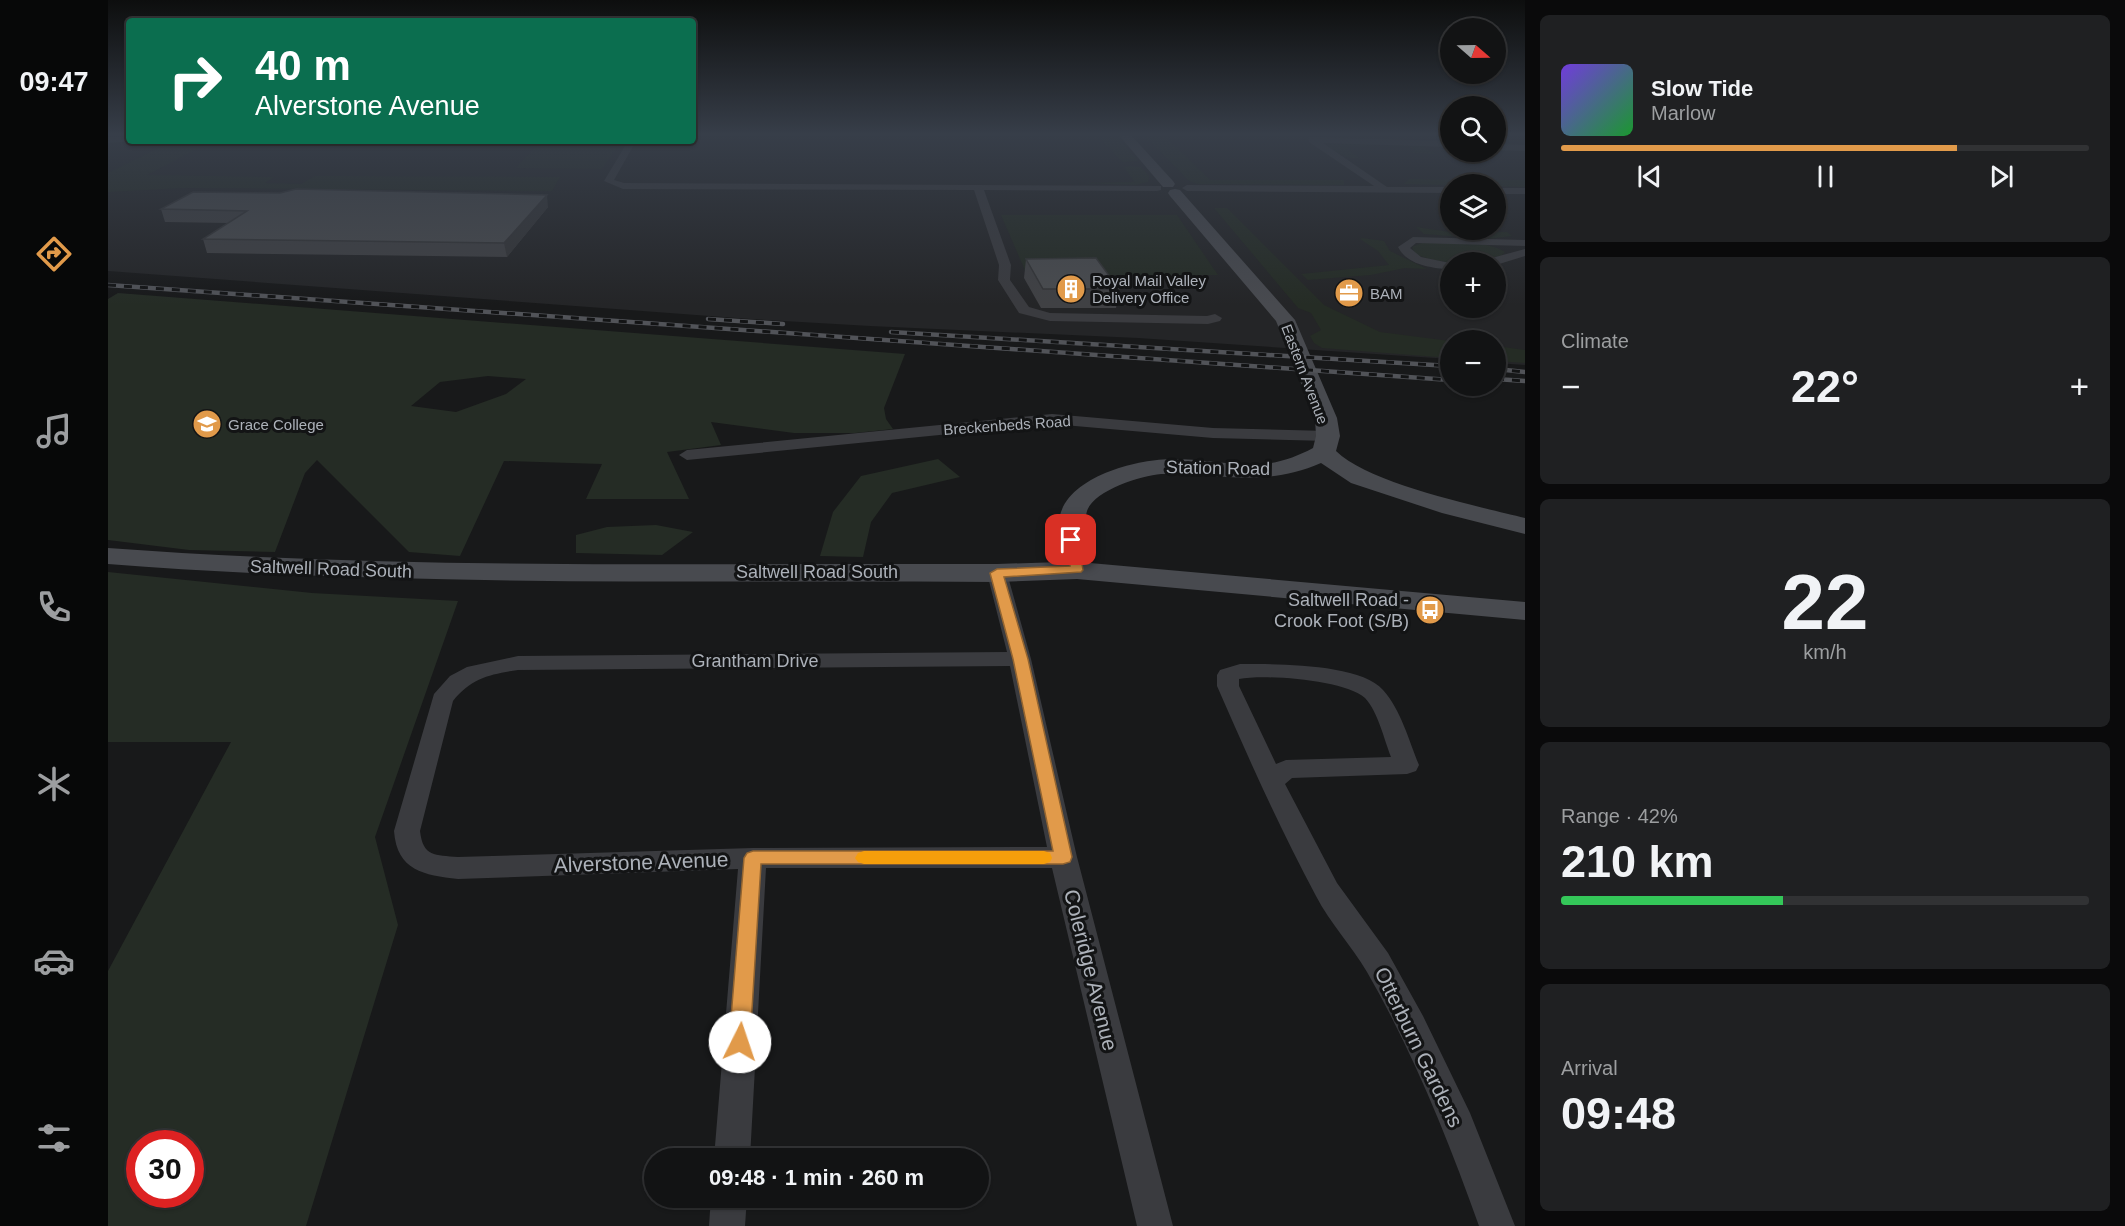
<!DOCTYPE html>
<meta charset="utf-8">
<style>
body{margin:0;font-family:Helvetica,sans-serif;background:#1f2022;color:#f1f3f6;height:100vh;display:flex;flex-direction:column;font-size:22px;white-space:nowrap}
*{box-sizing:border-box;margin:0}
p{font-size:20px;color:#9c9ea0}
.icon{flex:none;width:33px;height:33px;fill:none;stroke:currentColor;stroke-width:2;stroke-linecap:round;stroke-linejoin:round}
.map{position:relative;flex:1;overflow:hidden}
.side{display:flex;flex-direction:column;gap:15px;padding:15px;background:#0a0a0b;width:600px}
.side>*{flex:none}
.banner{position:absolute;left:18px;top:18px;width:570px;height:126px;border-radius:6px;box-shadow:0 2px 4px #0004,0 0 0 2px #313234;background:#0b6e4f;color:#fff;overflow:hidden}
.needle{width:39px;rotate:110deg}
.tools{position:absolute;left:1332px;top:18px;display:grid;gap:12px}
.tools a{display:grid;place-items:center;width:66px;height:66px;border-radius:50%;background:#121314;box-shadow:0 2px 4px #0004,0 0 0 2px #313234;font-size:30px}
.speed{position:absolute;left:18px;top:1130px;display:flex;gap:12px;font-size:30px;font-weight:700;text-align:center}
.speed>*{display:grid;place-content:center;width:78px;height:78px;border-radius:50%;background:#121314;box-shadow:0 2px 4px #0004,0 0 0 2px #313234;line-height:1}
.speed .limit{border:9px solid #d22;background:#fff;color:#111}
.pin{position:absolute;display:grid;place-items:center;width:51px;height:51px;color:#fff;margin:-26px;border-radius:12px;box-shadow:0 3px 9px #0006}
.me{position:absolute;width:66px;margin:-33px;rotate:4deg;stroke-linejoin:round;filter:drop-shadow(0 0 4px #0008)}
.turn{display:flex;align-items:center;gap:21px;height:126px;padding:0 30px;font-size:27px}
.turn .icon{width:78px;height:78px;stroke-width:2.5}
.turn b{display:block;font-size:42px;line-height:51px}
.big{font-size:45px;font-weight:600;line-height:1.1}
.side .card{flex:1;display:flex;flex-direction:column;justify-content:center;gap:9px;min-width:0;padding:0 21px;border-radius:9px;background:#1f2022}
.side .dial{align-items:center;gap:0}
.dial b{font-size:78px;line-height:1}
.song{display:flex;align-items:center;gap:18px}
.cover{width:72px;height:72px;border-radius:9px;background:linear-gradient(135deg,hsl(260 70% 55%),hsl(130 70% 35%))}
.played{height:6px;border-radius:3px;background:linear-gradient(90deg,#e19a4a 75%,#313234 75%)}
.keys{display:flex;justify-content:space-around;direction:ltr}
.heat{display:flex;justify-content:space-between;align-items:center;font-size:33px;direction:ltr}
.charge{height:9px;border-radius:4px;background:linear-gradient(90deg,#34c759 42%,#313234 0)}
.trip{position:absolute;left:536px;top:1148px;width:345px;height:60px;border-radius:30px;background:#121314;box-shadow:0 2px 4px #0004,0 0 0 2px #313234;font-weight:600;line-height:60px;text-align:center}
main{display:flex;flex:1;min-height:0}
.tabs{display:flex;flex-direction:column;width:108px;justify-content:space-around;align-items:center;background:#070808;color:#9c9ea0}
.tabs .icon{width:42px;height:42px}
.tabs .active{color:#e19a4a}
.tabs b{font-size:27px;color:#f1f3f6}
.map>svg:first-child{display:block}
</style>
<main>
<nav class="tabs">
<b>09:47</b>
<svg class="icon active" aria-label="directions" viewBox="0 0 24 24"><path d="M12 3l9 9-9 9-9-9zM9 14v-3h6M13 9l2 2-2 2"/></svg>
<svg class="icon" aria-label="music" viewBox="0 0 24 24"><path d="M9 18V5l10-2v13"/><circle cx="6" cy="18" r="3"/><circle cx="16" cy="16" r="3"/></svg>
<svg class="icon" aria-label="phone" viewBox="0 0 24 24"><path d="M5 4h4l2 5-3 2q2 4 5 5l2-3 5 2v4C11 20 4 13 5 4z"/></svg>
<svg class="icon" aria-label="climate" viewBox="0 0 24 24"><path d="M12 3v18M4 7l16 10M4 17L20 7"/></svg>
<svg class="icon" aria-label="car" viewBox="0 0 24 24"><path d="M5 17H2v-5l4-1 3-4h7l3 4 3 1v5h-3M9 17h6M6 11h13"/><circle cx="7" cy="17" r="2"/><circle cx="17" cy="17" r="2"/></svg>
<svg class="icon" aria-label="filters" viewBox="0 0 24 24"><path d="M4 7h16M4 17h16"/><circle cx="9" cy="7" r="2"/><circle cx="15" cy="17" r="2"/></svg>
</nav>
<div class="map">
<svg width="1417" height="1226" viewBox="0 0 1417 1226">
<rect width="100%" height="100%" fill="#18191a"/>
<path fill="#242527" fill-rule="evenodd" d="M0 134H21V141H585V134H1342V152H1388V134H1417V365L1388 363V340H1342V359L1030 338 762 326 642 319 0 271ZM1342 184H1388V230H1342ZM1342 262H1388V308H1342Z"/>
<g fill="#252c25" fill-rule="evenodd">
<path d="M1035 134H1055L1102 180H1236V185L1090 184 1081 181Z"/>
<path d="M1005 138 1011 139 1030 161 1014 162 993 139Z"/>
<path d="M65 141H104L39 175 166 177 157 183 193 184 207 176 452 177 444 191 75 188 0 192V173Z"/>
<path d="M433 141 492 144 494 141H513L494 169 408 168Z"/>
<path d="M1226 142 1310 145 1329 154 1304 153 1307 149C1284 143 1262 145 1239 148L1251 158C1237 160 1231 153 1220 146Z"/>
<path d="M1022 166 1033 167 1041 176 1040 182 1028 185 966 183 1024 182 1026 181 1016 167Z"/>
<path d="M1355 174 1368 180H1417V187L1296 184 1301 179 1351 180 1347 175Z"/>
<path d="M1106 208H1119L1216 305 1272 332 1342 341V358L1214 348 1206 343 1202 336 1213 330 1203 313 1190 308Z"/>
<path d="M893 215H1069L1110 275H919Z"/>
<path d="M1308 227 1349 233 1399 232 1404 236 1380 239 1316 234Z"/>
<path d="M1254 238 1276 241 1282 251 1319 269 1297 268 1263 275 1200 280 1193 274 1281 265 1270 251 1252 239Z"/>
<path d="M1316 242C1337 243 1381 240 1397 252L1394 255C1364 264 1337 266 1307 254L1304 247Z"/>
<path d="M10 293 797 354 776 408 778 419 785 429 747 433H686L603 422 613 445 559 452 581 499H478L494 464 396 461 352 556 301 552 209 460 197 473 167 552 81 550 0 540V299ZM380 376 418 379 398 394 348 412 303 406 332 382Z"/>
<path d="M1388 346 1417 350V363L1388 361Z"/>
<path d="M830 459 852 477 784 493 763 522 755 557 712 556 725 512 753 476Z"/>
<path d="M548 525 585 532 554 555 468 553V535L499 527Z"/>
<path d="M0 572 204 593 350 601 267 837 290 925 198 1226H0V971L123 742H0ZM32 1143H82V1194H32Z"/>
</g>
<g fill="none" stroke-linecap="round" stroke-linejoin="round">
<g fill="#3a3b3f" fill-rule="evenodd">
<path d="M0 137H21V141H25L0 143Z"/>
<path d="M1200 137 1342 141V147L1215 143 1279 187H1342V193L1079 191 1074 188 1079 185 1266 186 1201 142Z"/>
<path d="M520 141H528L506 180 516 183 1053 186V190L1049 191 876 190 903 265 902 280 921 307 942 313 1099 316 1107 314 1114 318 1112 321 1100 324 942 321 911 313 890 280 891 265 866 190 515 189 496 181Z"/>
<path d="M1388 144 1417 145V151L1388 150Z"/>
<rect x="1388" y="188" width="29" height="6"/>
<path d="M1305 237 1417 240V246L1308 243 1302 248 1313 257 1342 263V270C1323 267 1300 266 1290 247Z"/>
<path d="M1417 249V256L1388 265V262H1378L1380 259Z"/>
<path d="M944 414 1105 428 1220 431 1228 436 1220 441 1105 438 944 424 579 460 571 455 579 450Z"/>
<path d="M889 567 896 569 899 573 923 659 969 857 1065 1226H1029L944 868H658L642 1158H606L630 869 350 879C316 875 289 871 286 831L326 694 342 676 359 667 410 656 899 652 879 573 882 569ZM902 666 939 847 645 848 350 857C327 855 315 857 312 831L345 701C363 678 383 674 410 670Z"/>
<path d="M1132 664C1166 664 1252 663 1275 690 1293 710 1301 741 1311 765L1308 771 1299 774 1184 778 1177 784 1229 883 1280 953 1315 1016 1362 1113 1407 1226H1371C1340 1139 1305 1052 1259 972 1243 945 1222 923 1208 896 1171 827 1140 757 1109 686V675L1112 670ZM1131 679C1158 674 1237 680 1257 698 1270 712 1276 739 1283 757L1178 760 1168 764 1131 686Z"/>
<path d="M603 1197H639L637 1226H601Z"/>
</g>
<g fill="#484a4f" fill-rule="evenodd">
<path d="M1010 134H1022L1065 181 1067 184 1065 187H1055Z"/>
<path d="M1067 189 1072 190 1187 320 1229 418 1232 436 1228 451C1262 484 1369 506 1417 518V534L1334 513 1243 483 1213 463C1156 488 1112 473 1053 474 1033 476 986 490 979 511 974 528 978 546 982 563L1417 602V620L969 579 889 582C592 580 296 587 0 564V548C296 570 592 563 889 564L953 562C950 546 947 528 953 512 966 475 1030 459 1065 459 1095 459 1126 466 1157 464 1174 462 1190 456 1205 448L1208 436 1207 418 1168 321 1062 196 1060 193 1062 190Z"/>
</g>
<g stroke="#515358" stroke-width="4.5">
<g id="rail">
<path d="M0 285 1342 380"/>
<path d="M600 319 675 324"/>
<path d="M783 332 1342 366"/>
<path d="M1388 369 1417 372"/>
<path d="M1388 379 1417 381"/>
</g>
</g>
<use href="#rail" stroke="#131415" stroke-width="3" stroke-dasharray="8" stroke-linecap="butt"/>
</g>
<g fill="#404144">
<path d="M440 207 399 257 99 253 95 239 120 223 57 222 53 209Z"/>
<path d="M918 259 1011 289 1008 308H933L916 278Z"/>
</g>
<path fill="#343537" d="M439 195 440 207 399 257 396 243Z"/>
<g fill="#4a4c4f" stroke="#343537" stroke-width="1.5">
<path d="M188 189 439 195 396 243 95 239 139 211 53 209 85 192 172 193Z"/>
<path d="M988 258 1011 289H935L918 259Z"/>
</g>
<linearGradient id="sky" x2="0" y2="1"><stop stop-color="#0d0e0e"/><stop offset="0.44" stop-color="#373e49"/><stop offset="1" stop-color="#373e49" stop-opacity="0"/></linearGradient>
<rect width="1417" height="305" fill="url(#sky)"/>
<path fill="#e19a4a" stroke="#926430" stroke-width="1.5" d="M963 536 970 540 975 570 973 572 896 577 920 659 964 857 962 862 955 864H653L642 1042 639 1049 632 1052 625 1049 621 1042 636 858 639 853 645 851H945L905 659 882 573 889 569 962 566 957 540Z"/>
<path fill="#f59e0b" d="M756 851H936L942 853 944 858 942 862 936 864H756L750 862 747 858 750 853Z"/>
<defs>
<g id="building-disc" transform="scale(1.5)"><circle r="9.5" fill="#e19a4a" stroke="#131415"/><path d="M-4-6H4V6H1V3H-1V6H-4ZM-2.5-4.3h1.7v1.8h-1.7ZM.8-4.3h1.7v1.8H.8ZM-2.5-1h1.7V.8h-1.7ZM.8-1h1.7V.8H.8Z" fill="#fff"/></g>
<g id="office-disc" transform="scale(1.5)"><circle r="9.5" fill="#e19a4a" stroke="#131415"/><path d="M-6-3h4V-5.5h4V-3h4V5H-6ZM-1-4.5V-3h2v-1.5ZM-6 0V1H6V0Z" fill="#fff"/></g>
<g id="school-disc" transform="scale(1.5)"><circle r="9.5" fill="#e19a4a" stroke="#131415"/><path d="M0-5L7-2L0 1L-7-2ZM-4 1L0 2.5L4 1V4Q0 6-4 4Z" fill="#fff"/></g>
<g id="bus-disc" transform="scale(1.5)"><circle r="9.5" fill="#e19a4a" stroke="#131415"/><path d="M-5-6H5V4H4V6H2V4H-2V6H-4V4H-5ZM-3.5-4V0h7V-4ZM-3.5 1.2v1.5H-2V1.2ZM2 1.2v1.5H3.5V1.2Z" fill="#fff"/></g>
</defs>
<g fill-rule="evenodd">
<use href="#building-disc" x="963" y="289"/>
<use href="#office-disc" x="1241" y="293"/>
<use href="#school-disc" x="99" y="424"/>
<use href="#bus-disc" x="1322" y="610"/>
</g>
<g text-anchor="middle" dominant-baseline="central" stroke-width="6" stroke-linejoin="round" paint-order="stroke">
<g font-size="15" fill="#acb1b9" stroke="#131415" text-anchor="start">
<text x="984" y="280">Royal Mail Valley<tspan x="984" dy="17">Delivery Office</tspan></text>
<text x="1262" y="293">BAM</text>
<text x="120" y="424">Grace College</text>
</g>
<g font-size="15" fill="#acb1b9" stroke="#131415">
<text transform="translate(1197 374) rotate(69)">Eastern Avenue</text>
<text transform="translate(899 425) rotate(-4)">Breckenbeds Road</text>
</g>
<g font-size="18" fill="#acb1b9" stroke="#131415">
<text transform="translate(1110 468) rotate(1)">Station Road</text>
<text transform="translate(223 569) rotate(2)">Saltwell Road South</text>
<text x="709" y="572">Saltwell Road South</text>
<text x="647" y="661">Grantham Drive</text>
</g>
<g font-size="18" fill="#acb1b9" stroke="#131415" text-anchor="end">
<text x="1301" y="600">Saltwell Road -<tspan x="1301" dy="21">Crook Foot (S/B)</tspan></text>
</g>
<g font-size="21" fill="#acb1b9" stroke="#131415">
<text transform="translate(533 862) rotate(-2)">Alverstone Avenue</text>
<text transform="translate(983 970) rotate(76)">Coleridge Avenue</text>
<text transform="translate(1311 1047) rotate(64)">Otterburn Gardens</text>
</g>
</g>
</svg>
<div class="tools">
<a><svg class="needle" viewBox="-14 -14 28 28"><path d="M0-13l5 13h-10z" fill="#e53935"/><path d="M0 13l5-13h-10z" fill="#9c9ea0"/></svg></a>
<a><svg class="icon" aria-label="search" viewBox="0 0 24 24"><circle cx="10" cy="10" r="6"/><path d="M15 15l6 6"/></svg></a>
<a><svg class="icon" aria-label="layers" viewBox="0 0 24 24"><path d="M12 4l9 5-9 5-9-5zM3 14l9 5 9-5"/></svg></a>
<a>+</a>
<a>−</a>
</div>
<div class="speed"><div class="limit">30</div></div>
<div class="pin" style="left:963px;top:540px;background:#d93025"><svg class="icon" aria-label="arrive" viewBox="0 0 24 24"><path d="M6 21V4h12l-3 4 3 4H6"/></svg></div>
<svg class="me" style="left:632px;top:1042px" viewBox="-20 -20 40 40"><circle r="19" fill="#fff"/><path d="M0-13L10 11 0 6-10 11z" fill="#e19a4a"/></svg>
<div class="trip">09:48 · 1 min · 260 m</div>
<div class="banner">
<div class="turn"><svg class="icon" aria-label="right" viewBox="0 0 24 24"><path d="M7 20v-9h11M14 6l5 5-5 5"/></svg><div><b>40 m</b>Alverstone Avenue</div></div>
</div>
</div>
<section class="side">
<div class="card">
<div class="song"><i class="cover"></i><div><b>Slow Tide</b><p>Marlow</p></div></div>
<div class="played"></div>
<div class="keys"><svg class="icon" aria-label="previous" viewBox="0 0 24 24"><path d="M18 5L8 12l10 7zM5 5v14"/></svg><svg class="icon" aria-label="pause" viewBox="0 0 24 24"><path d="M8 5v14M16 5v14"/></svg><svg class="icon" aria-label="next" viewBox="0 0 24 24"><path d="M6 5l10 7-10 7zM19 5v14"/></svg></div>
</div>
<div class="card"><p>Climate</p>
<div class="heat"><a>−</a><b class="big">22°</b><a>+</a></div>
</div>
<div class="card dial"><b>22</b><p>km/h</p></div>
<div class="card"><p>Range · 42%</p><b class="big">210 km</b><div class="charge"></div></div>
<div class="card"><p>Arrival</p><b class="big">09:48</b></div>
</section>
</main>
